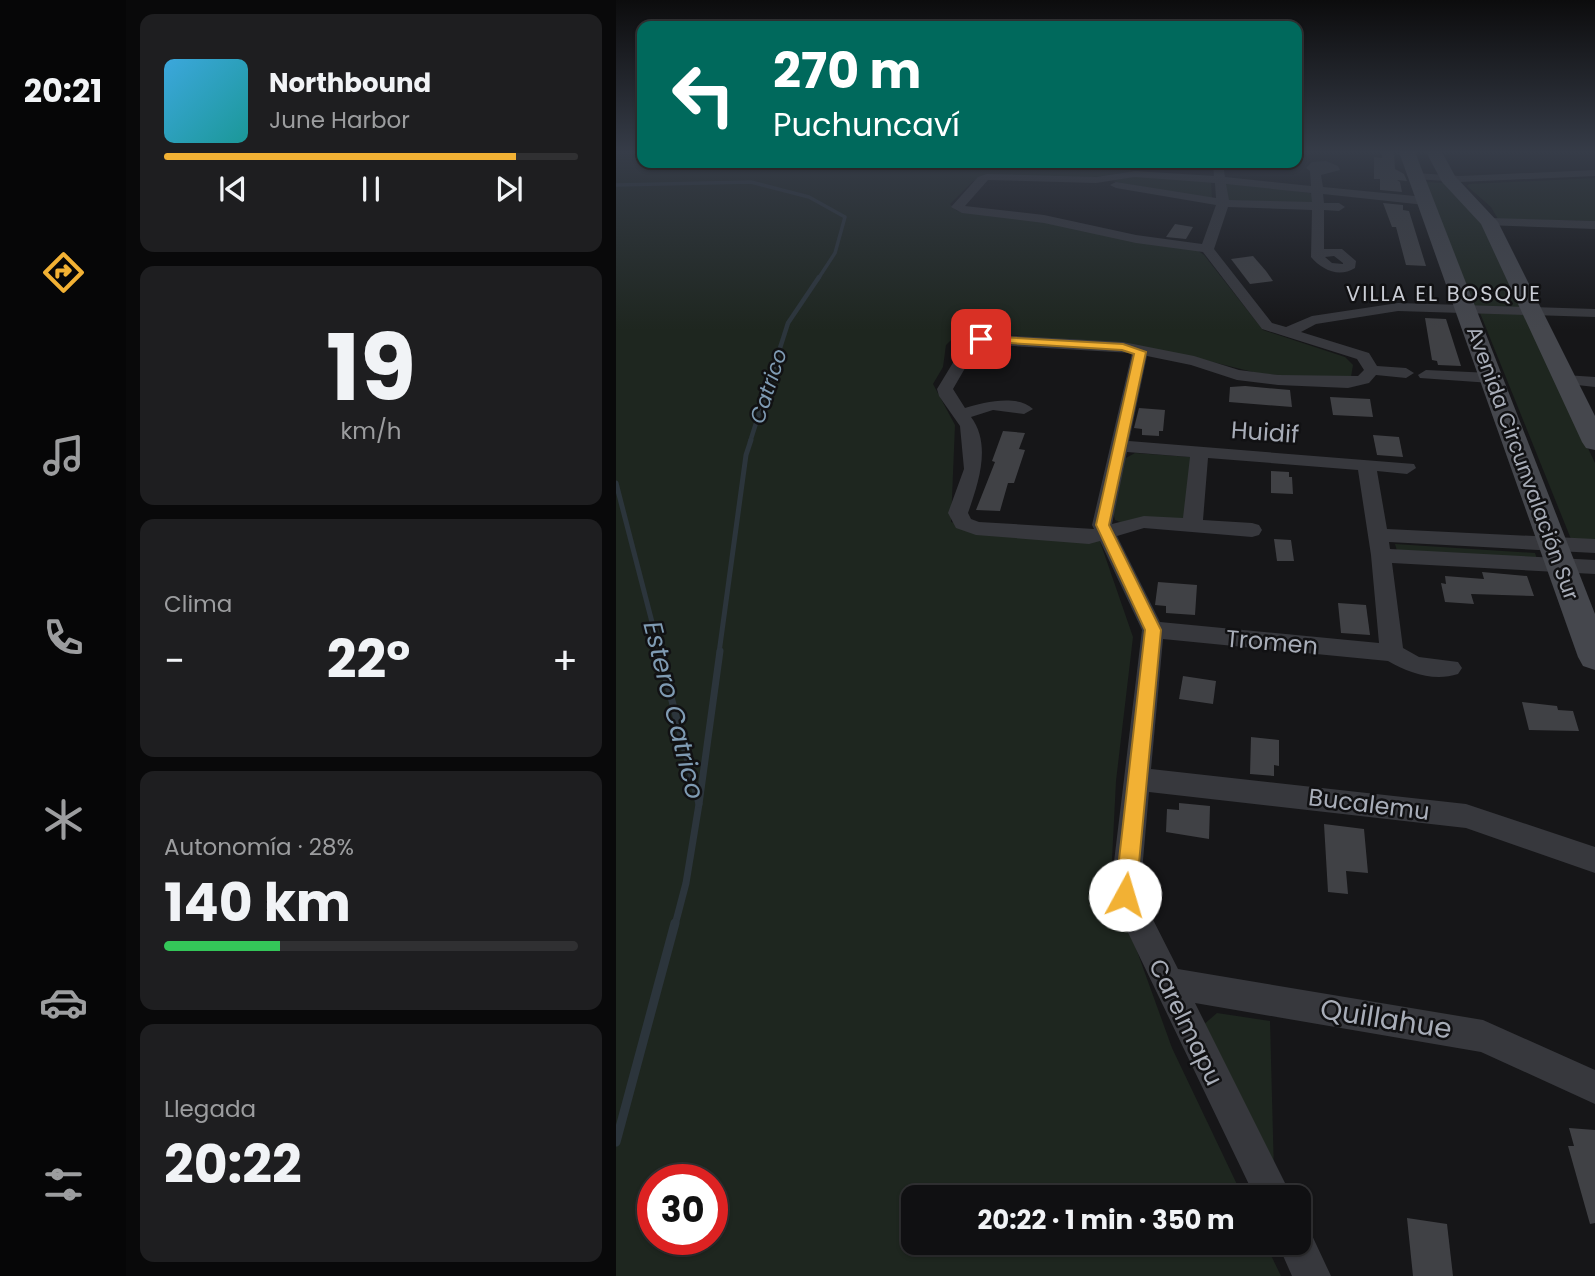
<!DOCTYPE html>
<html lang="es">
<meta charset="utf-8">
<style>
body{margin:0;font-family:Poppins,sans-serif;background:#1e1e20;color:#f1f3f6;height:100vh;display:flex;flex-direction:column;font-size:26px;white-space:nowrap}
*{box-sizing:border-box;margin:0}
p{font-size:23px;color:#9c9d9f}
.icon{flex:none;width:38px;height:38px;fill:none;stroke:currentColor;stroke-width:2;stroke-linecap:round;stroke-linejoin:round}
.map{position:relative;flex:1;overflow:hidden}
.panel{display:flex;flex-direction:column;gap:14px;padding:14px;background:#09090a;width:490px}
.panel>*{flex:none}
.hud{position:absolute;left:21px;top:21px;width:665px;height:147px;border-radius:14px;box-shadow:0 2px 5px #0004,0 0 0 2px #303032;background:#00695c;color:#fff;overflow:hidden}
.speed{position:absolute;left:21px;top:1164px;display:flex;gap:14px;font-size:35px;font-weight:700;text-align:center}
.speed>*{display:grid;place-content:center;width:91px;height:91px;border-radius:50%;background:#101012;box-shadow:0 2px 5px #0004,0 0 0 2px #303032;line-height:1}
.speed .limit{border:10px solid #d22;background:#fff;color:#111}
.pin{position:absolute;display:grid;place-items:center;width:60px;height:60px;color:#fff;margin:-30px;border-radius:14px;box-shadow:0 4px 10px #0006}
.me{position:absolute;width:77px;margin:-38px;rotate:6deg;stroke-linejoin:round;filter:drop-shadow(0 0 5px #0008)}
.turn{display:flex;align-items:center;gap:24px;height:147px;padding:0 21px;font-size:32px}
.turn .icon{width:91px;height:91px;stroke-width:2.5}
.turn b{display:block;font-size:49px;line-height:60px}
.big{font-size:52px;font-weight:700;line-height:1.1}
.panel .card{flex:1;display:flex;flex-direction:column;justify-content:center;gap:10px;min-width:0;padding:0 24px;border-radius:14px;background:#1e1e20}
.panel .dial{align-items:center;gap:0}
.dial b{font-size:91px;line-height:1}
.song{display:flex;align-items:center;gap:21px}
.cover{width:84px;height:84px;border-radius:10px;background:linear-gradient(135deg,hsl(200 70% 55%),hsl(180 70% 35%))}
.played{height:7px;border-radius:4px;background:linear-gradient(90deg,#f2b134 85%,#303032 85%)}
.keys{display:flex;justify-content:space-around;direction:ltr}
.heat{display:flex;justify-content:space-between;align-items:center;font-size:38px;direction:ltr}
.charge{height:10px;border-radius:5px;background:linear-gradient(90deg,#34c759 28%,#303032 0)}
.trip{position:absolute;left:285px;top:1185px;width:410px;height:70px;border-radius:14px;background:#101012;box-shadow:0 2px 5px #0004,0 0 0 2px #303032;font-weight:700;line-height:70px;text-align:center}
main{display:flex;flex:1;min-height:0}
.dock{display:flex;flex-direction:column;width:126px;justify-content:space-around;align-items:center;background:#060607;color:#9c9d9f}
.dock .icon{width:49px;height:49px}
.dock .active{color:#f2b134}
.dock b{font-size:32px;color:#f1f3f6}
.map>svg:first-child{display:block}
</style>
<main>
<nav class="dock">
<b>20:21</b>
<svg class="icon active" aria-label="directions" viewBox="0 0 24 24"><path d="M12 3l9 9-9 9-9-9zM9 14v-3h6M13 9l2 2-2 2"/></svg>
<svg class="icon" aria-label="music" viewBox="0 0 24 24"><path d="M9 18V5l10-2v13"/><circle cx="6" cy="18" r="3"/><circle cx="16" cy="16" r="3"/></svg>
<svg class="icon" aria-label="phone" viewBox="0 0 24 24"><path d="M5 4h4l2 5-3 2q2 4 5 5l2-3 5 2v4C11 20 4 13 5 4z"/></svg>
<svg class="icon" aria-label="climate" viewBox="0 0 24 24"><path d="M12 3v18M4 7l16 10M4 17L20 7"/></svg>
<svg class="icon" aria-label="car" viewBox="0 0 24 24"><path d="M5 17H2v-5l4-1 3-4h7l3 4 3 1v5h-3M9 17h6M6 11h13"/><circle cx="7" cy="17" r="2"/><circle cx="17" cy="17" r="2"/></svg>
<svg class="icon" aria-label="filters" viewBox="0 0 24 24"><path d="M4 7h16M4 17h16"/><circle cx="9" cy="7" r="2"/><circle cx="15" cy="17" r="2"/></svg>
</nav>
<section class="panel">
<div class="card">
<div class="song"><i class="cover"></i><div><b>Northbound</b><p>June Harbor</p></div></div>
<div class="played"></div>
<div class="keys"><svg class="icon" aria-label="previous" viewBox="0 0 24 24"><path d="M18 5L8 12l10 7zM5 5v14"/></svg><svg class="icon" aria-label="pause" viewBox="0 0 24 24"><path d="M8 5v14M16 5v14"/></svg><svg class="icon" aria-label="next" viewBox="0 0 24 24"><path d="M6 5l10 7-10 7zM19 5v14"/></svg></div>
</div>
<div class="card dial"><b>19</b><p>km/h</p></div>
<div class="card"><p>Clima</p>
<div class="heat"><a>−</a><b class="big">22°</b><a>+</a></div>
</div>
<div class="card"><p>Autonomía · 28%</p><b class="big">140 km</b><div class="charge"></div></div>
<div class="card"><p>Llegada</p><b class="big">20:22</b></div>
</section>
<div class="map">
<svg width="979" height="1276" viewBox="0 0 979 1276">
<rect width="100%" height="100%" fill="#161618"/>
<g fill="#1e261f" fill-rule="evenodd">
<path d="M0 152H26V163H518L514 172 456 180 372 178 357 181 334 204 341 211 424 220 581 250 588 255 647 330 729 357 737 365 735 377 717 381 641 373 572 356 346 329 330 345 327 367 317 384 339 425 335 522 372 528 480 530 517 637 500 781 495 879 556 1048 627 1197H298V1242L649 1243 665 1276H0ZM37 1180H96V1239H37Z"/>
<path d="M523 176 595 182 596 199 495 181Z"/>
<path d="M979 178V221L882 219 875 207 851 186 853 184Z"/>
<path d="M808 182 832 183 866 221 907 308H858Z"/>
<path d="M619 183 693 193 697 195 698 204 611 200 608 185Z"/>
<path d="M864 313 909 314 979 463V544H957Z"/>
<path d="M519 453 575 457 570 517 564 520 507 523 499 520 497 512 508 459Z"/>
<path d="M779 544 919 553 922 562 781 551Z"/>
<path d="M601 1013 654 1021 658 1174 586 1026Z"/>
</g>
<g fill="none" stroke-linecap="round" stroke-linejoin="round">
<path stroke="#2c353c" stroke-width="3.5" d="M0 185 135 182 193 197 229 217 219 253 202 279"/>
<path stroke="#2c353c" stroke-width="4.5" d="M134 442 172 323 203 277"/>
<g stroke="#2c353c" stroke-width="5">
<path d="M0 483 44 653"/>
<path d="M103 653 130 455 135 440"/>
</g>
<g stroke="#2c353c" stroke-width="7">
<path d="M43 651 83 804 70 883 59 925"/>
<path d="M83 804 104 651"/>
</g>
<path stroke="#2c353c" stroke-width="9" d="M0 1142 59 923"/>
</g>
<g fill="#404145">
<path d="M766 152H778L779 169 788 174 791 181 781 180 784 182 786 192 764 190V179H758V157L766 158Z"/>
<path d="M767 203 787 205V210L793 211 810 266 790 265 780 227H776Z"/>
<path d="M559 224 577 227 570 239 550 237Z"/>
<path d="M637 256 650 271 657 281 634 284 615 259Z"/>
<path d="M809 318 830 319 845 366 822 365 821 361 816 360Z"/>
<path d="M629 386 674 390 676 407 613 402 614 387Z"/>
<path d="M714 397 754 399 757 417 717 415Z"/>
<path d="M523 408 549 410 547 431H543V436L526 435V429L518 428Z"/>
<path d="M387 431 409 433 403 449 409 450 398 483H392L384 511 360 510 379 462 376 461Z"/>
<path d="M757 435 783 437 787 457 761 455Z"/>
<path d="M655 471 673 472V477H676L677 494 655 493Z"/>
<path d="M658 539 675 540 678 561H661Z"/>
<path d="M866 572 911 576 918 596 855 594 858 604 829 602 825 583 830 584 829 576 868 579Z"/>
<path d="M542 582 581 585 579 615 550 613V606L539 605Z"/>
<path d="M722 603 750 605 754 635 725 633Z"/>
<path d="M567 676 600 681 597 704 563 699Z"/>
<path d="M906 702 941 706 942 710 957 711 963 731 913 730Z"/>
<path d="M635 737 663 740V766L658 765V776L634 774Z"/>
<path d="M563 803 594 806 593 839 550 832 551 809 563 810Z"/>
<path d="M708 824 748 829 752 873 730 871 732 894 712 892Z"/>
<path d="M953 1128 979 1130V1223L974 1224 952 1146H958Z"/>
<path d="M791 1218 831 1224 837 1276H797Z"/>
</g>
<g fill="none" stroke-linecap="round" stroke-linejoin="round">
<g fill="#37383d" fill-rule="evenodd">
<path d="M710 161 722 166 724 170 705 175 707 187 809 197 815 201 809 205 707 194 708 203H723L729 207 723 211 708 210V249H726L740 261 739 268C723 278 706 270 695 257L696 210 612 207 598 249 656 323 670 327 696 316 782 303 979 309V317L782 311 700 324 685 332 753 353 761 366 790 368 798 373 790 378 760 375 753 383 732 388 662 385 621 380 575 365 531 356 513 441 798 464 800 468 791 474 761 471 771 529 979 539V553L773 542 774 549 979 560V574L776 563 787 648 803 657 842 662 846 668 842 674C818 682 793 673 772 661L547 639 535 769 850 804 979 847V873L850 828 533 792 524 894 562 969 867 1020 979 1070V1104L865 1052 579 1003 676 1197H639L494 895 526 630 484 541 473 544 360 535 340 528 332 513 348 469 344 426 323 396 321 389 352 338 365 334 507 342 578 356 623 370 662 375 742 376 748 370 741 359 646 329 587 252 520 243 428 223 346 213 335 207 362 177 371 174 480 177 519 171 598 176 597 163H607L609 177 695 186 694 171 690 168 696 162ZM519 177 599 183 600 198 500 182 494 185 500 188 600 205 586 244 520 235 428 215 349 206 372 180 480 183ZM610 184 695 193 696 202 613 200ZM718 256 727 263V264L716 263 709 257ZM363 344 516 353 476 525 478 529 363 522 355 519 352 513C362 484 376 445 355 417L377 410 408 414 417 409C402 394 367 402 349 408L337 389ZM511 452 574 457 567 518 528 516 496 524ZM592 458 742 470 755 555 763 643 544 622 501 536 528 528 636 537 643 535 646 530 643 525 636 523 587 520Z"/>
<path d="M979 170V176L844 182 800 179 794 176 800 173 844 176Z"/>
<path d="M873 218 979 221V229L869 225 867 222Z"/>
<path d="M810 370 875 373 883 378 875 383 804 378 802 375Z"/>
<path d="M949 375 979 377V387L943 383 941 380 943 377Z"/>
<path d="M682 1224 693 1229 715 1276H676L661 1242H682Z"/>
</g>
<g fill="#45474d" fill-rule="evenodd">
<path d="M783 152H799L979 614V670L967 666 962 657Z"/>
<path d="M810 152H826L839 176 882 222 979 416V450L970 448 966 442 865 224 826 182Z"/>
</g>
</g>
<linearGradient id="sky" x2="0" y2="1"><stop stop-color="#0c0c0d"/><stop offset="0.46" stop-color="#363c48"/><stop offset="1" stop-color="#363c48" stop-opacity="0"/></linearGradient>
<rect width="979" height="330" fill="url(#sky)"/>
<path fill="#f2b134" stroke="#9d7322" stroke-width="2" d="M365 336 507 344 530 352 493 525 545 630 520 895 517 902 509 905 502 902 499 895 529 630 480 525 518 354 506 350 361 341V337Z"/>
<g text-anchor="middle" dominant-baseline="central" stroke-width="5" stroke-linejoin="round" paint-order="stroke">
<g font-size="21" letter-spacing="2" fill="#c9ccd4" stroke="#111113">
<text x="828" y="293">VILLA EL BOSQUE</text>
</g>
<g font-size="21" font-style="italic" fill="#7f9bb3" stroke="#111113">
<text transform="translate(152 386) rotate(-72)">Catrico</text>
</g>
<g font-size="21" fill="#a8adb8" stroke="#111113">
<text transform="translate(907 463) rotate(70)">Avenida Circunvalación Sur</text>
</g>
<g font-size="24" fill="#a8adb8" stroke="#111113">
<text transform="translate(649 432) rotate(4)">Huidif</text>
<text transform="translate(656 642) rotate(5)">Tromen</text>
<text transform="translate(753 804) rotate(7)">Bucalemu</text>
<text transform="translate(570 1022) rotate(64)">Carelmapu</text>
</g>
<g font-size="26" font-style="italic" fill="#7f9bb3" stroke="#111113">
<text transform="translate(58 710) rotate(76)">Estero Catrico</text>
</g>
<g font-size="28" fill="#a8adb8" stroke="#111113">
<text transform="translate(770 1019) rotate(9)">Quillahue</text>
</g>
</g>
</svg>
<div class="speed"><div class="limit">30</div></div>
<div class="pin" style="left:365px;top:339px;background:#d93025"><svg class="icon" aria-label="arrive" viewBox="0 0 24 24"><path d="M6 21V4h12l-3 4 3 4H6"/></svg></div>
<svg class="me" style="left:509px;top:895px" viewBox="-20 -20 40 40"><circle r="19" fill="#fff"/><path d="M0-13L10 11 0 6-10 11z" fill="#f2b134"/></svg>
<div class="trip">20:22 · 1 min · 350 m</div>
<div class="hud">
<div class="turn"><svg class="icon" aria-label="left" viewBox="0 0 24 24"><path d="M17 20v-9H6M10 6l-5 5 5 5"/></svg><div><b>270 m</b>Puchuncaví</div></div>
</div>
</div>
</main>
